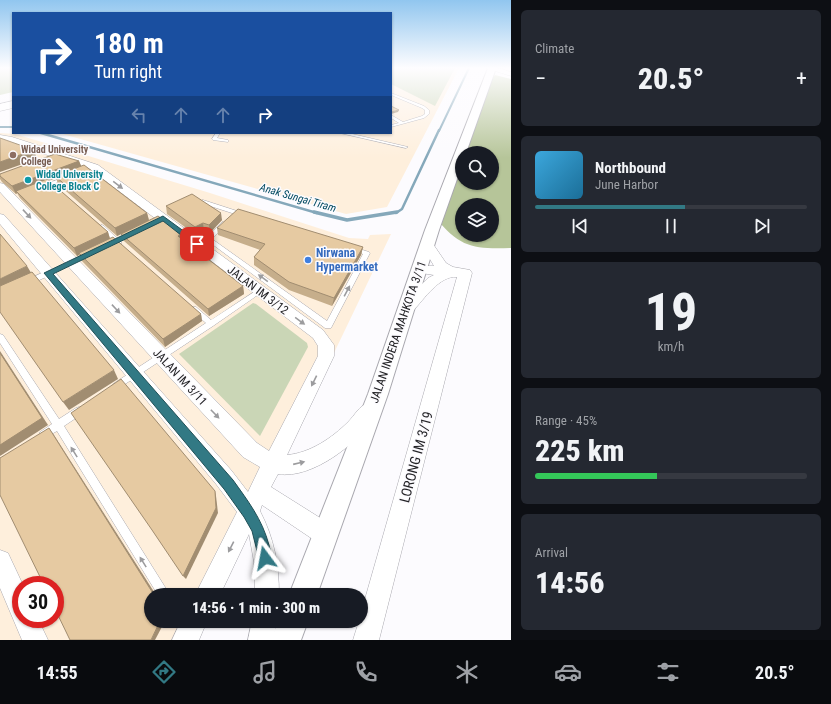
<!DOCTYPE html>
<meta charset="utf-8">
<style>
body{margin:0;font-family:"Roboto Condensed",sans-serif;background:#242831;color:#f1f3f6;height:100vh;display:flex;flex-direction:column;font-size:15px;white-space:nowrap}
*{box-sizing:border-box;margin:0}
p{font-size:13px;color:#9ea1a6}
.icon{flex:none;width:22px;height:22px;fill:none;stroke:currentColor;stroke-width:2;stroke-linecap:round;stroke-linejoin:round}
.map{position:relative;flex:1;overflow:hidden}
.side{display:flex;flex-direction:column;gap:10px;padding:10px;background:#0d0f14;width:320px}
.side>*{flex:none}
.guide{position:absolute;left:12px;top:12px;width:380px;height:122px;border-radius:0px;box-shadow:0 1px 3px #0004;background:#1a4fa0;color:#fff;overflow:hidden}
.tools{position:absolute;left:455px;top:146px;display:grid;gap:8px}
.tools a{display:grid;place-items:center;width:44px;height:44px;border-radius:50%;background:#171b24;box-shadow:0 1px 3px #0004;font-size:20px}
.speed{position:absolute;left:12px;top:576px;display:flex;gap:8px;font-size:20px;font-weight:700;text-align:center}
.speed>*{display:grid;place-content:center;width:52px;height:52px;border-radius:50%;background:#171b24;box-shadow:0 1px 3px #0004;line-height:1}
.speed .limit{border:6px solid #d22;background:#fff;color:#111}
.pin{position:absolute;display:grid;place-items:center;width:34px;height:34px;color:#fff;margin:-17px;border-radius:8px;box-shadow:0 2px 6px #0006}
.me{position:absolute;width:44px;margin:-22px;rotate:347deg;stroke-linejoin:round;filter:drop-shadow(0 0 3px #0008)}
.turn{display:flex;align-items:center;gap:14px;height:84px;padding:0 16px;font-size:18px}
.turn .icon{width:52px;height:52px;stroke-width:2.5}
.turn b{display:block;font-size:28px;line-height:34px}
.lanes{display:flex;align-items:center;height:38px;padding:0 16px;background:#0003;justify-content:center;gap:20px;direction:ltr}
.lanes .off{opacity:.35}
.big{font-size:30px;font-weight:800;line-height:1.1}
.side .tile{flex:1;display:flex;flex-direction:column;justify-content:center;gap:6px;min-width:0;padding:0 14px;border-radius:6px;background:#242831}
.side .dial{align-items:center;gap:0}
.dial b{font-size:52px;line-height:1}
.song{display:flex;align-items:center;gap:12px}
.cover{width:48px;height:48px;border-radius:6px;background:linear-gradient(135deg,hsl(200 70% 55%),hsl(200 70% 35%))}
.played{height:4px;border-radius:2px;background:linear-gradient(90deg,#327984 55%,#363941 55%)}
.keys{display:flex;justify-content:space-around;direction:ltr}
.heat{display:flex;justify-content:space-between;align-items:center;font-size:22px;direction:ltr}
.charge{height:6px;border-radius:3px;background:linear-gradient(90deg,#34c759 45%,#363941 0)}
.trip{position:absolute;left:144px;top:588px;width:224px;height:40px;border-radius:20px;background:#171b24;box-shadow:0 1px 3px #0004;font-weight:800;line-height:40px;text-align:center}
.menu{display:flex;height:64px;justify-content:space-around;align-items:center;background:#090b0e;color:#9ea1a6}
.menu .icon{width:28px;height:28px}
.menu .active{color:#327984}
.menu b{font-size:18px;color:#f1f3f6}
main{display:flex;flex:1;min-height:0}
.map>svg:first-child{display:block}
</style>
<main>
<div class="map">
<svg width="511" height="640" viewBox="0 0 511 640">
<rect width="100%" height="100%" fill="#fcfbfe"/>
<g fill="#feefdc" fill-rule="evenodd">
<path d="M391 68H459L387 207 346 214 59 133H391Z"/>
<path d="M0 133 15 134 72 151 210 193 349 238 368 239 370 235 391 234 218 595H151V621H206L197 640H0ZM21 585H55V619H21Z"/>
</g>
<g fill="#cad6b6">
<path d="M0 68H13V92L0 95Z"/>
<path d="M391 68H455L435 106 391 84Z"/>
<path d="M253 303 256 304 307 343 308 347 260 436 179 354Z"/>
</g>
<path fill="#b6c599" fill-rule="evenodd" d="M495 75 511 79V248C474 249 460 248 436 218L485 87ZM462 153H492V183H462ZM462 205H492V235H462Z"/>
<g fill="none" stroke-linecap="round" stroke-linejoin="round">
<g stroke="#85a8ba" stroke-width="2">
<path d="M0 127H13"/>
<path d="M439 131 469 68"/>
</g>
<g stroke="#85a8ba" stroke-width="2.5">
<path d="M41 133 317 213"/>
<path d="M396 213 402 209 439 130"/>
</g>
<path stroke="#85a8ba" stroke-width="3.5" d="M314 212 347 220 397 212"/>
<g stroke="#a9a8af" stroke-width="1">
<g id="service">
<path d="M391 93 424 106 429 110V114L424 118 391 127V125L399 123 391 118V115L403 122 422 116 425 114V110L422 108 391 95Z"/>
<path d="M216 133H220L217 138 228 140V142L213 140 212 139Z"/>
<path d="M340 133H348L408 147 406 148Z"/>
<path d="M64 177 68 178 46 187 42 186Z"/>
<path d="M203 200 237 211 238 212 235 214 201 203 200 202Z"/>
<path d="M223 222 226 224 212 239 327 321 363 254 351 250 350 249 353 247 369 252 370 253 331 328H325L208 241 199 245H195V243L207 238 221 223Z"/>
<path d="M102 225 104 226 121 242V244H117L100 228V226Z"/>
<path d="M46 271H48L51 273 50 275 31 284H29L26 282 27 280Z"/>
<path d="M257 290H259L262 292 213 326 119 388 116 389 113 388 112 386 113 384 206 323 192 311 191 309 192 307H196L211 320Z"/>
<path d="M0 334 3 335 59 419 76 408 79 407 82 408 83 411 82 414 64 426 170 595H158L57 431 43 439 40 438 39 435 40 432 52 424 0 343Z"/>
</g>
</g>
<g stroke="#a9a8af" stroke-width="1">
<g id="minor">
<path d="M498 68 511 72V76L489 69Z"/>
<path d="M0 135 12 137 98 165 323 330 334 345V356L287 455C310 453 332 438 348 422 355 415 359 406 368 403L374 405 377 411C363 441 312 480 278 474L271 487 333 526 336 534 333 542 325 545 317 542 262 505 260 511C274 538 279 564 279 595H255L254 562 249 534 220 595H195L237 512 216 484 0 224V214L4 215 231 470 248 492 260 467 243 457 0 192V183L4 184 257 443 269 451 318 356V346L313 338 90 169 8 142 0 141Z"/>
<path d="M427 240 431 241 446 263 453 267 470 270 472 273 379 640H353L359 621H361V613L457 277C440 275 424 299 413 311L408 312 403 311 401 307 403 303 428 278 434 275 415 272 413 269 415 266H434L421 244Z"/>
<path d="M0 550 8 553 23 585H21V619H38L48 640H22L0 588Z"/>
<path d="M181 621H207L199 640H172Z"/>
<path d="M252 621H276L274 640H248Z"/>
</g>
</g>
<g stroke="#a9a8af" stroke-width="2">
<g id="tertiary">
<path d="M488 68H496L466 153H462V165L439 230 388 394 317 595H289L368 394 425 230Z"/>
<path d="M278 621H308L301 640H271Z"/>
</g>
</g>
<g stroke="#a9a8af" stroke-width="1">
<path id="secondary" d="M13 101V108L0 111V104Z"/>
</g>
<use href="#service" fill="#fff" fill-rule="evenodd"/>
<use href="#minor" fill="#fff" fill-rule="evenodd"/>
<use href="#tertiary" fill="#fff" fill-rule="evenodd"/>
<use href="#secondary" fill="#fff" fill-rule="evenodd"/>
</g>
<g fill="#c6ae8b">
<path d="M79 161 81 166 147 213 149 220 183 240 243 286 244 294 209 316 124 241 121 234 117 236 58 184 56 178 49 181 108 232 110 238 201 314 202 321 165 347 82 261 79 255 77 256 20 198 17 193 16 194 2 182 0 179V174Z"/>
<path d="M166 206 222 220 210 233 204 231 196 235 167 214Z"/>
<path d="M217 228 363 247 361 255 332 306 289 290 254 265V257L260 250 218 235Z"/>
</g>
<g fill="#a18d71">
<path d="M399 110 398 112 391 114V112Z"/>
<path d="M34 150 37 159 0 172V162Z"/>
<path d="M79 161 82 168 55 176 56 178 18 193 16 191 17 193 16 194 12 186Z"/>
<path d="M147 213 149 221 117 236 115 228Z"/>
<path d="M221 213 222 220 210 233 209 225Z"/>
<path d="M203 223 204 231 196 235 195 227Z"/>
<path d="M108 232 110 240 79 253V255L77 256 74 248Z"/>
<path d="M182 234 183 242 178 236Z"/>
<path d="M363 247 361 255 332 306 334 298Z"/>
<path d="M27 266 33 276 0 291V279Z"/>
<path d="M243 286 244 294 209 316 208 309Z"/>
<path d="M201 314 202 321 165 347 163 339Z"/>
<path d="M0 351 48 425 0 456Z"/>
<path d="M114 370 118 379 69 410 63 402Z"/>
<path d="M49 428 54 435 156 595H154Z"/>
<path d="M215 491 216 496 218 513 186 579 183 576Z"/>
<path d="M160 621H165L155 640H151Z"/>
</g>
<g fill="#e6caa2" stroke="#a18d71">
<path d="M391 106 399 110 391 112Z"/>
<path d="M0 138 34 150 0 162Z"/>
<path d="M55 154 79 161 12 186 0 176V174Z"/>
<path d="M84 165 147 213 115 228 55 176Z"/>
<path d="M47 179 108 232 74 248 16 191Z"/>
<path d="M192 194 221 213 209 225 203 223 195 227 166 206Z"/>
<path d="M238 209 363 247 334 298 289 282 254 257 265 244 217 228Z"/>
<path d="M158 216 182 234 178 236 243 286 208 309 121 234Z"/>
<path d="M0 234 27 266 0 279Z"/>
<path d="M113 237 201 314 163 339 79 253Z"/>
<path d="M32 272 114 370 63 402 0 312V286Z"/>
<path d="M0 353 42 418 0 445Z"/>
<path d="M121 379 215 491 216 508 183 576 152 530 71 413Z"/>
<path d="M49 428 154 595H151V621H160L151 640H70L55 609V585H44L0 495V458Z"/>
</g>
<defs><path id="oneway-solid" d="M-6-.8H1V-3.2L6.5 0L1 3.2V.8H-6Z"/></defs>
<g fill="#9c9c9e">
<use href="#oneway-solid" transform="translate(118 185) rotate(37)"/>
<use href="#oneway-solid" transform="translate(27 214) rotate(47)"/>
<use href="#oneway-solid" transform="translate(263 278) rotate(-144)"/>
<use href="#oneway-solid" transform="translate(347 291) rotate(-62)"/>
<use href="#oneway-solid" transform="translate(116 309) rotate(47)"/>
<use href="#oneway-solid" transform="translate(300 321) rotate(36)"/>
<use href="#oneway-solid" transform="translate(314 381) rotate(116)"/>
<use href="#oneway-solid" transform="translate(215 414) rotate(46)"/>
<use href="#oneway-solid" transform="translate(74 452) rotate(-122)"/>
<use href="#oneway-solid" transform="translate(299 463) rotate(-13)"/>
<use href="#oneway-solid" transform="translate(231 547) rotate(117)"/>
<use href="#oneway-solid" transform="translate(143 562) rotate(-122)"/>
</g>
<linearGradient id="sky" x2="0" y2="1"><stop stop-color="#91c6ef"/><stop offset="0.43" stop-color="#fefdff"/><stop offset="1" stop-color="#fefdff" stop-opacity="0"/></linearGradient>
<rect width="511" height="158" fill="url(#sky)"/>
<path fill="#327984" stroke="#204f56" d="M163 216 200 243V246H195L163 221 53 274 233 480C248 501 262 519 269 545 270 551 273 556 270 563L265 565 260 563 252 531 244 517 224 489 44 273Z"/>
<circle fill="#8d6e63" stroke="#fcfbfe" stroke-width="1.5" cx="13" cy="155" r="4"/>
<circle fill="#0f9aa8" stroke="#fcfbfe" stroke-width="1.5" cx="28" cy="180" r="4"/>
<circle fill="#3f7fe0" stroke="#fcfbfe" stroke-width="1.5" cx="308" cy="260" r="4"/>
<g text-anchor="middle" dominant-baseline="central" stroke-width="3" stroke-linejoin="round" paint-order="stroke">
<g font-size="10" font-weight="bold" fill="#785e54" stroke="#fcfbfe" text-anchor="start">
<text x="21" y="149">Widad University<tspan x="21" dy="12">College</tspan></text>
</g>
<g font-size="10" font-weight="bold" fill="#0d838f" stroke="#fcfbfe" text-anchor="start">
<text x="36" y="174">Widad University<tspan x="36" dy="12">College Block C</tspan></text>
</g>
<g font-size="11" font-style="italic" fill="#024a61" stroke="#fcfbfe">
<text transform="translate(298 198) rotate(16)">Anak Sungai Tiram</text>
</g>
<g font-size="12" font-weight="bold" fill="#366cbe" stroke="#fcfbfe" text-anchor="start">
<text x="316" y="253">Nirwana<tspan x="316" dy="14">Hypermarket</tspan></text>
</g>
<g font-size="12" fill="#242427" stroke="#fcfbfe">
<text transform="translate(258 290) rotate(37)">JALAN IM 3/12</text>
<text transform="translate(398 332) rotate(-71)">JALAN INDERA MAHKOTA 3/11</text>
<text transform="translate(180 377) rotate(47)">JALAN IM 3/11</text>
</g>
<g font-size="14" fill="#242427" stroke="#fcfbfe">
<text transform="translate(416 457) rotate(-75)">LORONG IM 3/19</text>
</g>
</g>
</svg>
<div class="tools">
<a><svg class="icon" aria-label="search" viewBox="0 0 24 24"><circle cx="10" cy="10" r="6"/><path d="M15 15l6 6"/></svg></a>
<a><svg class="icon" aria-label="layers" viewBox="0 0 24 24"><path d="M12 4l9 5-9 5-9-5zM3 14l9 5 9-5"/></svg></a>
</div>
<div class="speed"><div class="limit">30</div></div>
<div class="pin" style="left:197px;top:244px;background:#d93025"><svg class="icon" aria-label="arrive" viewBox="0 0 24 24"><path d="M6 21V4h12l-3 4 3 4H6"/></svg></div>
<svg class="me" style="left:265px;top:558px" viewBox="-20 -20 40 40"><path d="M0-17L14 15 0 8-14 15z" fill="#327984" stroke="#fff" stroke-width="4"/></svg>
<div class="trip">14:56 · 1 min · 300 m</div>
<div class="guide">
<div class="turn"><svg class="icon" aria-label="right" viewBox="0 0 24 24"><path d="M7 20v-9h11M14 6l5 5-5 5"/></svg><div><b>180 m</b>Turn right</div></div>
<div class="lanes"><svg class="icon off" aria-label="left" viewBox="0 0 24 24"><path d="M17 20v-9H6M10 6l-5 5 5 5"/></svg><svg class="icon off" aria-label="ahead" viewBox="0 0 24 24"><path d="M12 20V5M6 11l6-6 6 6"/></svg><svg class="icon off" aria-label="ahead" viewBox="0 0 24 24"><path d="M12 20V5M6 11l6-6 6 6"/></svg><svg class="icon" aria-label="right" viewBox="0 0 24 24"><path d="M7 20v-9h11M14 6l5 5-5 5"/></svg></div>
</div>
</div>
<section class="side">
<div class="tile"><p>Climate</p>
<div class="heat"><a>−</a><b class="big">20.5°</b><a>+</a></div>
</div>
<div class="tile">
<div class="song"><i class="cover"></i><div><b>Northbound</b><p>June Harbor</p></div></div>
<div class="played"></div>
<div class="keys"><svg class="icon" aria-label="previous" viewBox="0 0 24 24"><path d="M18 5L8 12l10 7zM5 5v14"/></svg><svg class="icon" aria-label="pause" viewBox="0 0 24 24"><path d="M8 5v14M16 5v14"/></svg><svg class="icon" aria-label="next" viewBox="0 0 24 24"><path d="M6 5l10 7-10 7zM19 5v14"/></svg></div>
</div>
<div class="tile dial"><b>19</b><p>km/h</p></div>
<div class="tile"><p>Range · 45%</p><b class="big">225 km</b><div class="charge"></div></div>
<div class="tile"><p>Arrival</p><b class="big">14:56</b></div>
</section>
</main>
<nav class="menu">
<b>14:55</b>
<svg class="icon active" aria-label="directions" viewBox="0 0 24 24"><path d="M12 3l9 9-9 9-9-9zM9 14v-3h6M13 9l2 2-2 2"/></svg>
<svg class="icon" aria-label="music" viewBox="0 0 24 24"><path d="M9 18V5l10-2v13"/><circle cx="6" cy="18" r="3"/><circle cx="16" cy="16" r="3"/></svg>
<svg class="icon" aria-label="phone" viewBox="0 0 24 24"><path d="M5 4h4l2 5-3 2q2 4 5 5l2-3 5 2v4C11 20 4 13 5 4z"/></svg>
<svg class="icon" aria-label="climate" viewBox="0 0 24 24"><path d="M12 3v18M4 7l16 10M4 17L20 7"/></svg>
<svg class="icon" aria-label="car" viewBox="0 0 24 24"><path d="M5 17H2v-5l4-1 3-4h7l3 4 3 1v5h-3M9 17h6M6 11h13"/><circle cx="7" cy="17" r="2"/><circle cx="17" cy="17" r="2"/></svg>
<svg class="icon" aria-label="filters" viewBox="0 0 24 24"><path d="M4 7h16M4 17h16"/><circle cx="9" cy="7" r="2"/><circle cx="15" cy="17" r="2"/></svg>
<b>20.5°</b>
</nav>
